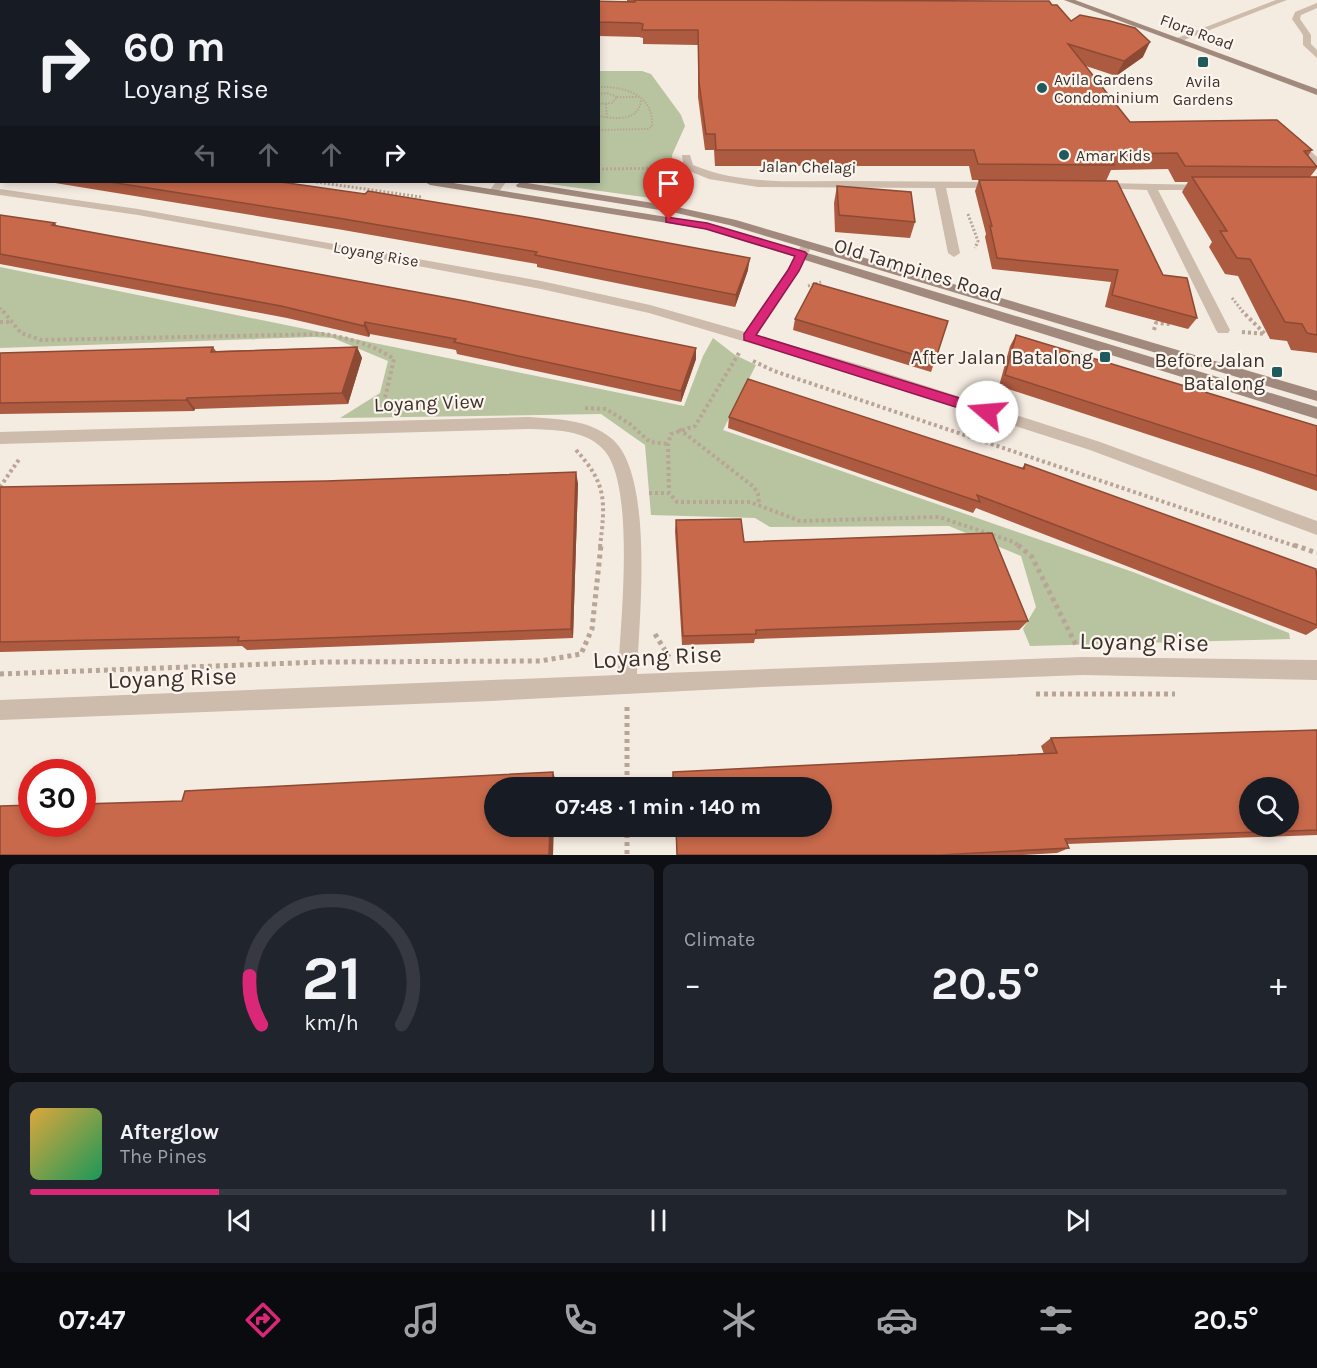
<!DOCTYPE html>
<meta charset="utf-8">
<style>
body{margin:0;font-family:Karla,sans-serif;background:#20242c;color:#f1f3f6;height:100vh;display:flex;flex-direction:column;font-size:22px;white-space:nowrap}
*{box-sizing:border-box;margin:0}
p{font-size:20px;color:#9ea1a6}
.icon{flex:none;width:33px;height:33px;fill:none;stroke:currentColor;stroke-width:2;stroke-linecap:round;stroke-linejoin:round}
.map{position:relative;height:855px;overflow:hidden}
.drawer{display:flex;flex-direction:column;gap:9px;padding:9px;background:#0d0f14;flex:1}
.drawer>*{flex:none}
.banner{position:absolute;left:0px;top:0px;width:600px;height:183px;box-shadow:0 3px 9px #0003;background:#171b24;color:#f1f3f6;overflow:hidden}
.buttons{position:absolute;left:1239px;top:777px;display:grid;gap:12px}
.buttons a{display:grid;place-items:center;width:60px;height:60px;border-radius:50%;background:#171b24;box-shadow:0 3px 9px #0003;font-size:30px}
.speed{position:absolute;left:18px;top:759px;display:flex;gap:12px;font-size:30px;font-weight:700;text-align:center}
.speed>*{display:grid;place-content:center;width:78px;height:78px;border-radius:50%;background:#171b24;box-shadow:0 3px 9px #0003;line-height:1}
.speed .limit{border:9px solid #d22;background:#fff;color:#111}
.pin{position:absolute;display:grid;place-items:center;width:51px;height:51px;color:#fff;margin:-62px -26px;border-radius:50% 50% 50% 0;rotate:-45deg;box-shadow:0 0 6px #0007}
.pin .icon{rotate:45deg}
.me{position:absolute;width:66px;margin:-33px;rotate:288deg;stroke-linejoin:round;filter:drop-shadow(0 0 4px #0008)}
.turn{display:flex;align-items:center;gap:21px;height:126px;padding:0 24px;font-size:27px}
.turn .icon{width:78px;height:78px;stroke-width:2.5}
.turn b{display:block;font-size:42px;line-height:51px}
.lanes{display:flex;align-items:center;height:57px;padding:0 24px;background:#0003;justify-content:center;gap:30px;direction:ltr}
.lanes .off{opacity:.35}
.big{font-size:45px;font-weight:700;line-height:1.1}
.drawer .widget{flex:1;display:flex;flex-direction:column;justify-content:center;gap:9px;min-width:0;padding:0 21px;border-radius:9px;background:#20242c}
.drawer .dial{align-items:center;gap:0}
.dial svg{height:156px;overflow:visible;fill:none;stroke:#363941;stroke-width:7;stroke-linecap:round;text-anchor:middle}
.dial text{fill:#f1f3f6;stroke:none}
.song{display:flex;align-items:center;gap:18px}
.cover{width:72px;height:72px;border-radius:9px;background:linear-gradient(135deg,hsl(40 70% 55%),hsl(150 70% 35%))}
.played{height:6px;border-radius:3px;background:linear-gradient(90deg,#db2777 15%,#363941 15%)}
.keys{display:flex;justify-content:space-around;direction:ltr}
.heat{display:flex;justify-content:space-between;align-items:center;font-size:33px;direction:ltr}
.drawer .tiles{flex:1;display:grid;gap:9px;grid-template-columns:1fr 1fr}
.widget:last-child{grid-column:span 2}
.trip{position:absolute;left:484px;top:777px;width:348px;height:60px;border-radius:30px;background:#171b24;box-shadow:0 3px 9px #0003;font-weight:700;line-height:60px;text-align:center}
.tab-bar{display:flex;height:96px;justify-content:space-around;align-items:center;background:#090b0e;color:#9ea1a6}
.tab-bar .icon{width:42px;height:42px}
.tab-bar .on{color:#db2777}
.tab-bar b{font-size:27px;color:#f1f3f6}
.map>svg:first-child{display:block}
</style>
<div class="map">
<svg width="1317" height="855" viewBox="0 0 1317 855">
<rect width="100%" height="100%" fill="#f4ebe1"/>
<g fill="#b8c4a0">
<path d="M599 71H642L651 74 681 115 685 126 672 155 673 168 670 178 658 199 535 182H598Z"/>
<path d="M0 267 684 406 703 356 713 338 735 355 756 365 723 430 1133 572 1289 633 1290 639 1030 646 1023 629 1036 607 1021 556 949 526 770 527 755 518 651 515 645 445 601 414 340 418 380 393 388 361 333 338 313 337 0 348Z"/>
</g>
<g fill="none" stroke-linecap="round" stroke-linejoin="round">
<g stroke="#b9a596" stroke-width="2" stroke-dasharray="1.5 1.5" stroke-linecap="butt">
<path d="M598 87C625 86 654 95 652 126L648 129 598 130"/>
<path d="M598 94 607 93 617 97 612 103 598 104"/>
<path d="M617 97H639"/>
<path d="M606 104 607 118"/>
<path d="M598 116C615 119 639 122 641 100"/>
</g>
<g stroke="#b9a596" stroke-width="3" stroke-dasharray="2 2" stroke-linecap="butt">
<path d="M598 169 669 168"/>
<path d="M316 182 421 197"/>
<path d="M968 214 978 241 975 248"/>
<path d="M808 286 821 282"/>
<path d="M1232 298 1244 313"/>
<path d="M0 308 4 313"/>
</g>
<g stroke="#b9a596" stroke-width="4" stroke-dasharray="3 3" stroke-linecap="butt">
<path d="M3 311 21 333 41 340 324 334C348 338 374 345 394 359L385 398 389 408"/>
<path d="M0 322H11"/>
<path d="M1154 330 1156 323 1171 324"/>
<path d="M1242 332 1265 334 1242 311"/>
<path d="M739 353 695 426 671 434 668 444 669 493 677 502H750L800 521 939 517 1014 542 1020 547"/>
<path d="M753 361 774 371 1298 547"/>
<path d="M585 408 606 409 630 424 650 442 668 444"/>
<path d="M679 429 754 487 758 494 759 504"/>
<path d="M576 450C608 485 605 503 600 547"/>
<path d="M0 487 20 458"/>
<path d="M649 493H669"/>
</g>
<g stroke="#b9a596" stroke-width="5" stroke-dasharray="4 4" stroke-linecap="butt">
<path d="M1018 545 1032 557 1076 645"/>
<path d="M1294 545 1317 553"/>
<path d="M655 634 669 657"/>
<path d="M0 674 323 662 540 661 581 654 592 629 601 545"/>
<path d="M1036 694H1175"/>
<path d="M627 707V788"/>
<path d="M627 826V855"/>
</g>
<path fill="#cdbbac" fill-rule="evenodd" d="M1317 3V8L1301 15 1300 19 1311 35V44L1317 50V58L1303 45V35L1292 19 1295 12Z"/>
<g fill="#cdbbac" fill-rule="evenodd">
<path d="M54 0H75L54 2Z"/>
<rect x="463" y="0" width="8" height="2"/>
<path d="M1276 0H1287L1179 42 1172 40Z"/>
<rect x="0" y="22" width="2" height="4"/>
<path d="M0 70H2L0 77Z"/>
<path d="M1291 140H1299L1317 157V165L1291 144Z"/>
<path d="M682 155H690L693 165C740 185 793 181 843 181 894 181 945 182 996 182L1001 185 996 188H946L960 253 954 257 948 253 935 188 758 187 709 179 684 169Z"/>
<path d="M496 182H506L498 193H490L489 191Z"/>
<path d="M1101 183 1210 185 1211 187 1206 190H1158L1230 330 1228 333H1218L1216 330 1147 190 1097 188 1096 186Z"/>
<path d="M0 189 138 209 541 281 650 305 745 332 787 271 803 242H811L813 244 799 271 756 335 864 366 1100 442 1317 521V535L1090 450 854 374 649 313 541 289 322 248 138 215 0 195Z"/>
<path d="M528 417C556 419 588 419 611 438 655 473 639 620 637 674L1083 657 1317 660V680L1083 675 762 687 491 701 0 720V700L618 675C620 627 637 481 602 448 583 429 553 430 528 429L0 444V432Z"/>
</g>
<g fill="#a18a7d" fill-rule="evenodd">
<path d="M1064 0H1075L1317 89V95Z"/>
<path d="M0 109 2 110V116L0 115Z"/>
<path d="M425 182H447L711 224 1317 407V419L705 229 430 185Z"/>
<path d="M521 182 672 206 736 220 1317 391V401L729 225 672 212 517 187 516 185Z"/>
</g>
</g>
<g fill="#ac5a40">
<path d="M627 0H819L1052 5 1071 21 1143 57 1116 76 1086 66 1130 122 1312 150 1308 156 1317 166V168L1310 177H1317V353L1291 350 1287 341 1270 339 1238 276 1225 274 1209 247 1212 242 1182 192 1188 182H1175L1168 169 1111 170 1106 181 1163 275 1197 318 1188 329 1105 307 1111 282 992 269 985 237 986 234 975 191 979 180H972L969 166H715L714 150H705L698 97V45L643 44V38L639 37 599 36V39L598 2 576 1 627 2Z"/>
<path d="M0 137H2V174L0 173Z"/>
<path d="M49 182H281L748 270 735 307 537 267V264L343 230Z"/>
<path d="M837 186 915 222 910 238 835 232 834 203Z"/>
<path d="M0 215 55 223 57 226 696 348V359L681 402 457 354 456 350 370 334 369 337 287 318 0 264Z"/>
<path d="M795 319 935 361 931 372 793 330Z"/>
<path d="M1016 335 1317 426V491L1260 471 999 386 1010 346Z"/>
<path d="M213 347 216 351 357 347 362 358 348 404 195 409 194 411 0 414V353Z"/>
<path d="M729 417 1022 468 1025 464 1317 581V628L1306 635 976 508 973 513 728 428Z"/>
<path d="M578 483 573 638 247 650 242 646 0 652V487Z"/>
<path d="M676 520 744 542 1028 621 1019 630 755 639 754 643 682 645 675 531Z"/>
<path d="M1317 730V835L1067 844 1069 848 1057 853 1023 855H677L675 826H822V788H673V772L1044 754 1041 746 1051 738Z"/>
</g>
<g fill="#8c4a34">
<path d="M4 0H18L17 2H2Z"/>
<path d="M489 0H507L492 2H490Z"/>
<path d="M2 2V18L0 20V4Z"/>
<path d="M1150 42 1143 57 1116 76 1124 61Z"/>
<path d="M750 258 748 270 735 307 736 295Z"/>
<path d="M365 322 370 334 369 337 364 326Z"/>
<path d="M357 347 362 358 348 404 342 393Z"/>
<path d="M696 348V359L681 402V391Z"/>
<path d="M187 398 195 409 194 411 186 400Z"/>
<path d="M576 472 578 483 573 638 571 629Z"/>
<path d="M553 772 555 778V788H552Z"/>
<path d="M550 826H554L553 855H549Z"/>
</g>
<g fill="#c8694b" stroke="#8c4a34" stroke-width="1.5" fill-rule="evenodd">
<path d="M68 0H303V2H66Z"/>
<rect x="327" y="0" width="104" height="2"/>
<path d="M542 0 635 2 634 0 1049 1 1052 5H1057L1071 21 1080 15 1110 21 1135 28 1150 42 1124 61 1068 44 1130 122 1277 120 1312 150 1304 151 1317 167 1185 166 1177 153 1108 154 1114 165 978 164 974 150H716L715 134H706L699 82 698 30H642L643 24 639 23 598 22V2H542Z"/>
<rect x="0" y="137" width="2" height="27"/>
<path d="M1192 177H1317V335L1307 333 1302 324 1285 322 1250 259 1237 258 1220 231H1227Z"/>
<path d="M979 180 1117 181 1163 275 1187 278 1197 318 1112 295 1118 270 997 258 990 226H992Z"/>
<path d="M110 182H281L365 194 368 191 538 219 750 258 736 295 535 255 537 252 338 218Z"/>
<path d="M837 186 911 192 915 222 839 215Z"/>
<path d="M0 215 55 223 52 225 465 301 696 348 681 391 454 342 456 339 365 322 364 326 281 306 0 254Z"/>
<path d="M814 283 948 321 935 361 795 319Z"/>
<path d="M1016 335 1317 426V476L1005 375Z"/>
<path d="M213 347 211 352 357 347 342 393 187 398 186 400 0 403V353Z"/>
<path d="M748 379 1024 469 1025 464 1316 569 1317 581V625L977 495 980 502 729 417Z"/>
<path d="M576 472 571 629 238 641 239 637 0 642V487L326 481Z"/>
<path d="M741 519 744 542 992 533 1028 621 756 630V634L683 636 676 520Z"/>
<path d="M1317 730V830L1065 839 1069 848 940 855H677L676 826H822V788H673V772L1057 753 1051 738ZM1250 788H1288V826H1250Z"/>
<path d="M553 772 552 788H495V826H550L549 855H0V806L32 805V824H82V804L182 801 185 791Z"/>
</g>
<path fill="#db2777" stroke="#8e194d" stroke-width="1.5" d="M666 217 707 223 805 252 807 254 799 271 756 335 992 408 994 412 992 415 987 417 744 340V334L788 270 795 256 706 229 666 222Z"/>
<g fill="#1f5a5e" stroke="#fbf5ee" stroke-width="2">
<rect x="1197" y="56" width="12" height="12" rx="3"/>
<circle cx="1042" cy="88" r="6"/>
<circle cx="1064" cy="155" r="6"/>
<rect x="1099" y="351" width="12" height="12" rx="3"/>
<rect x="1271" y="366" width="12" height="12" rx="3"/>
</g>
<g text-anchor="middle" dominant-baseline="central" stroke-width="4.5" stroke-linejoin="round" paint-order="stroke">
<g font-size="16" fill="#3b302b" stroke="#fbf5ee">
<text transform="translate(1197 32) rotate(20)">Flora Road</text>
<text transform="translate(808 167) rotate(1)">Jalan Chelagi</text>
<text transform="translate(376 254) rotate(10)">Loyang Rise</text>
</g>
<g font-size="16" fill="#3b302b" stroke="#fbf5ee" text-anchor="start">
<text x="1054" y="79">Avila Gardens<tspan x="1054" dy="18">Condominium</tspan></text>
<text x="1203" y="81" text-anchor="middle">Avila<tspan x="1203" dy="18">Gardens</tspan></text>
<text x="1076" y="155">Amar Kids</text>
</g>
<g font-size="20" fill="#3b302b" stroke="#fbf5ee">
<text transform="translate(918 270) rotate(17)">Old Tampines Road</text>
<text transform="translate(429 403) rotate(-2)">Loyang View</text>
</g>
<g font-size="20" fill="#3b302b" stroke="#fbf5ee" text-anchor="end">
<text x="1093" y="357">After Jalan Batalong</text>
<text x="1265" y="360">Before Jalan<tspan x="1265" dy="23">Batalong</tspan></text>
</g>
<g font-size="24" fill="#3b302b" stroke="#fbf5ee">
<text transform="translate(1144 642) rotate(1)">Loyang Rise</text>
<text transform="translate(657 657) rotate(-3)">Loyang Rise</text>
<text transform="translate(172 678) rotate(-2)">Loyang Rise</text>
</g>
</g>
</svg>
<div class="buttons">
<a><svg class="icon" aria-label="search" viewBox="0 0 24 24"><circle cx="10" cy="10" r="6"/><path d="M15 15l6 6"/></svg></a>
</div>
<div class="speed"><div class="limit">30</div></div>
<div class="pin" style="left:669px;top:220px;background:#d93025"><svg class="icon" aria-label="arrive" viewBox="0 0 24 24"><path d="M6 21V4h12l-3 4 3 4H6"/></svg></div>
<svg class="me" style="left:987px;top:412px" viewBox="-20 -20 40 40"><circle r="19" fill="#fff"/><path d="M0-13L10 11 0 6-10 11z" fill="#db2777"/></svg>
<div class="trip">07:48 · 1 min · 140 m</div>
<div class="banner">
<div class="turn"><svg class="icon" aria-label="right" viewBox="0 0 24 24"><path d="M7 20v-9h11M14 6l5 5-5 5"/></svg><div><b>60 m</b>Loyang Rise</div></div>
<div class="lanes"><svg class="icon off" aria-label="left" viewBox="0 0 24 24"><path d="M17 20v-9H6M10 6l-5 5 5 5"/></svg><svg class="icon off" aria-label="ahead" viewBox="0 0 24 24"><path d="M12 20V5M6 11l6-6 6 6"/></svg><svg class="icon off" aria-label="ahead" viewBox="0 0 24 24"><path d="M12 20V5M6 11l6-6 6 6"/></svg><svg class="icon" aria-label="right" viewBox="0 0 24 24"><path d="M7 20v-9h11M14 6l5 5-5 5"/></svg></div>
</div>
</div>
<section class="drawer">
<div class="tiles">
<div class="widget dial"><svg viewBox="0 0 100 80">
<path d="M14 69A42 42 0 1 1 86 69"/>
<path d="M14 69A42 42 0 0 1 8 44" stroke="#db2777"/>
<text x="50" y="56" font-size="32" font-weight="700">21</text>
<text x="50" y="72" font-size="11">km/h</text>
</svg></div>
<div class="widget"><p>Climate</p>
<div class="heat"><a>−</a><b class="big">20.5°</b><a>+</a></div>
</div>
<div class="widget">
<div class="song"><i class="cover"></i><div><b>Afterglow</b><p>The Pines</p></div></div>
<div class="played"></div>
<div class="keys"><svg class="icon" aria-label="previous" viewBox="0 0 24 24"><path d="M18 5L8 12l10 7zM5 5v14"/></svg><svg class="icon" aria-label="pause" viewBox="0 0 24 24"><path d="M8 5v14M16 5v14"/></svg><svg class="icon" aria-label="next" viewBox="0 0 24 24"><path d="M6 5l10 7-10 7zM19 5v14"/></svg></div>
</div>
</div>
</section>
<nav class="tab-bar">
<b>07:47</b>
<svg class="icon on" aria-label="directions" viewBox="0 0 24 24"><path d="M12 3l9 9-9 9-9-9zM9 14v-3h6M13 9l2 2-2 2"/></svg>
<svg class="icon" aria-label="music" viewBox="0 0 24 24"><path d="M9 18V5l10-2v13"/><circle cx="6" cy="18" r="3"/><circle cx="16" cy="16" r="3"/></svg>
<svg class="icon" aria-label="phone" viewBox="0 0 24 24"><path d="M5 4h4l2 5-3 2q2 4 5 5l2-3 5 2v4C11 20 4 13 5 4z"/></svg>
<svg class="icon" aria-label="climate" viewBox="0 0 24 24"><path d="M12 3v18M4 7l16 10M4 17L20 7"/></svg>
<svg class="icon" aria-label="car" viewBox="0 0 24 24"><path d="M5 17H2v-5l4-1 3-4h7l3 4 3 1v5h-3M9 17h6M6 11h13"/><circle cx="7" cy="17" r="2"/><circle cx="17" cy="17" r="2"/></svg>
<svg class="icon" aria-label="filters" viewBox="0 0 24 24"><path d="M4 7h16M4 17h16"/><circle cx="9" cy="7" r="2"/><circle cx="15" cy="17" r="2"/></svg>
<b>20.5°</b>
</nav>
